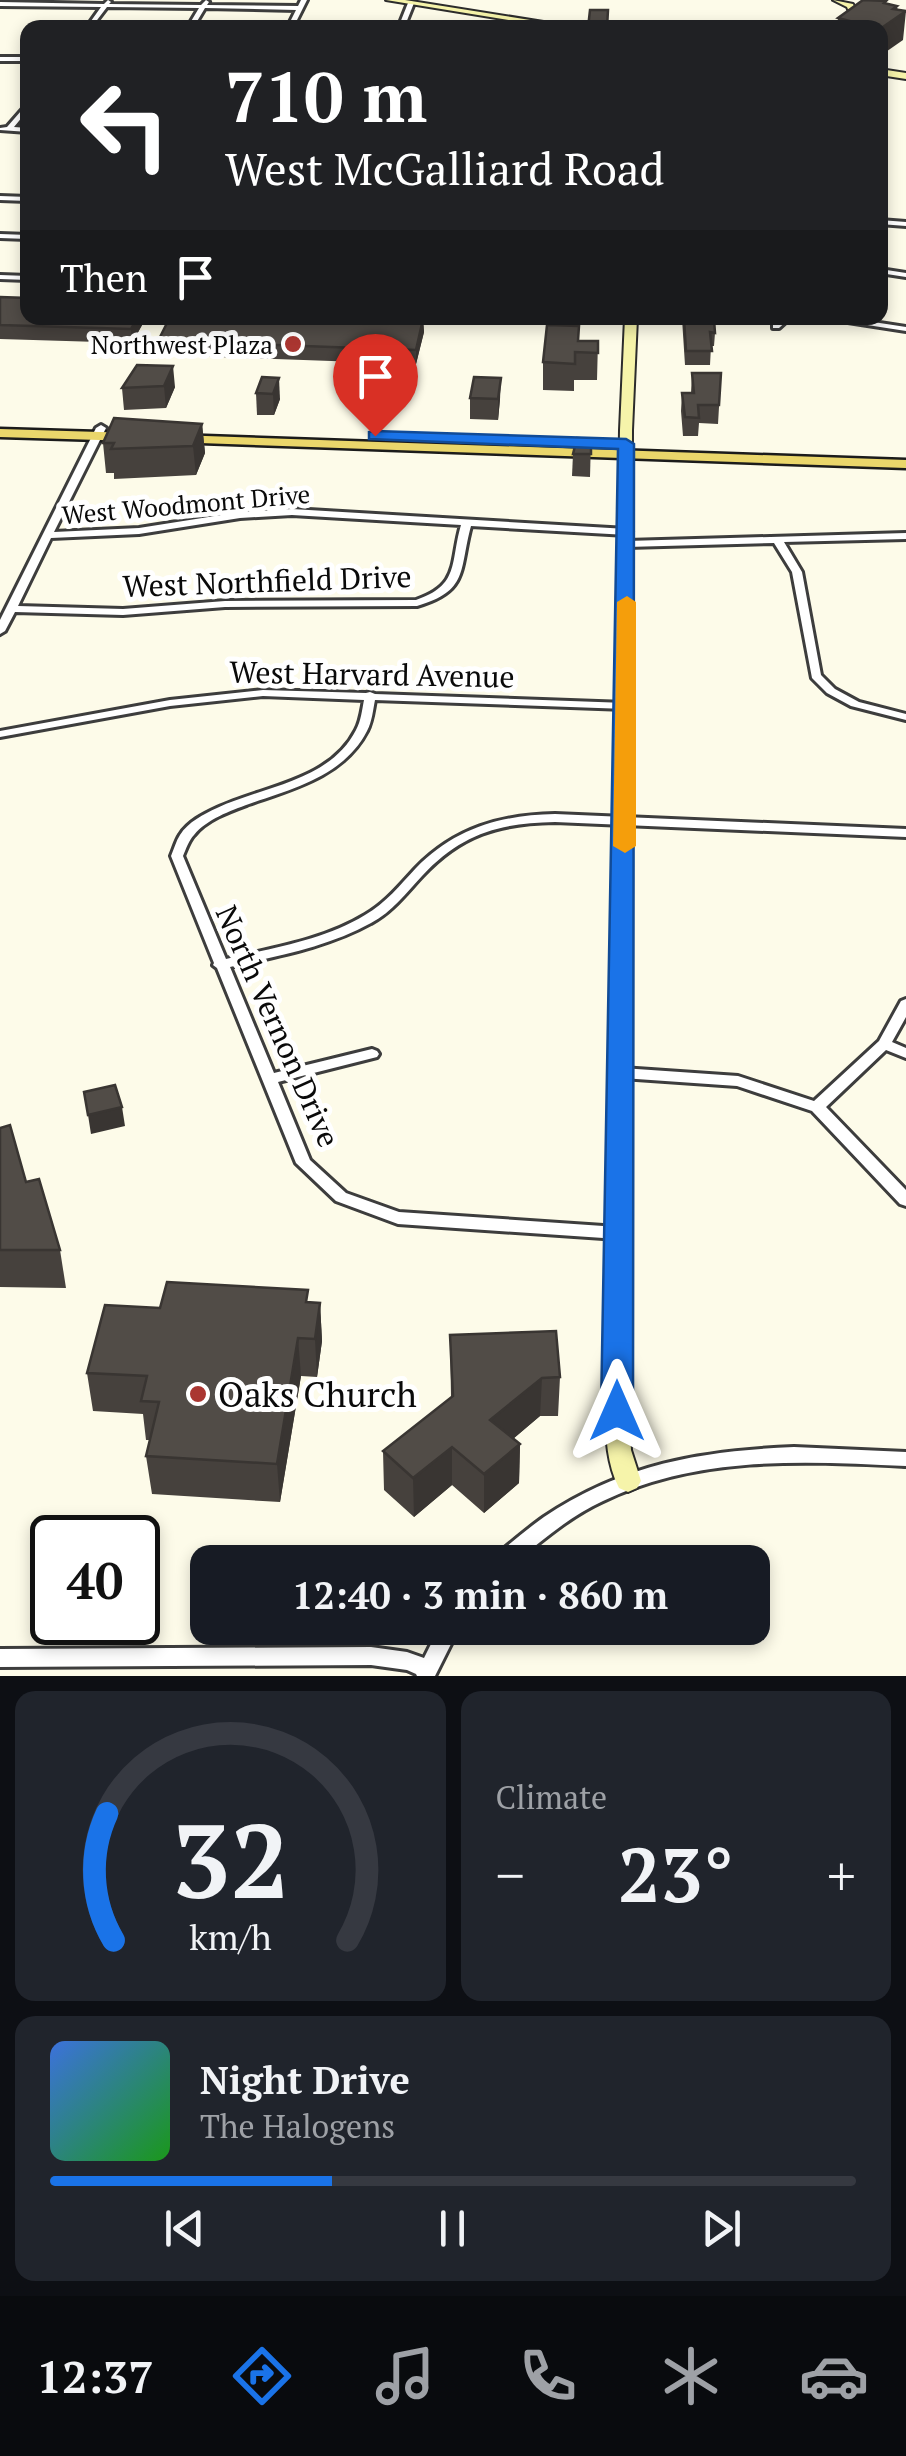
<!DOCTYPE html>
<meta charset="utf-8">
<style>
body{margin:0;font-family:"PT Serif",serif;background:#20242c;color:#f1f3f6;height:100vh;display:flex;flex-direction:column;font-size:38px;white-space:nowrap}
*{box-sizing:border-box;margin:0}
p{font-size:32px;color:#9ea1a6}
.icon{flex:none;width:55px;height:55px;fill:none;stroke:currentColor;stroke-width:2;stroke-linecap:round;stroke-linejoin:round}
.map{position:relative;height:1676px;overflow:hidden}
.sheet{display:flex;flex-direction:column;gap:15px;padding:15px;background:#0d0f14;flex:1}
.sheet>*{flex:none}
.guide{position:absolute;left:20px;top:20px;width:868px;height:305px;border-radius:20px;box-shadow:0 5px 15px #0003;background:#202124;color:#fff;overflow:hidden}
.speed{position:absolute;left:30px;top:1515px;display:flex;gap:20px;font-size:50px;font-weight:700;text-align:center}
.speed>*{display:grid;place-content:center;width:130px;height:130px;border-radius:50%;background:#171b24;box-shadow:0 5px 15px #0003;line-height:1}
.speed .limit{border:5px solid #111;border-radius:15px;background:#fff;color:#111}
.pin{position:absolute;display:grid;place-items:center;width:85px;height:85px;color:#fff;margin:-102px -42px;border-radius:50% 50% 50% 0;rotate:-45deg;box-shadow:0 0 10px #0007}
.pin .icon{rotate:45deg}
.me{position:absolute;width:110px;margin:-55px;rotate:0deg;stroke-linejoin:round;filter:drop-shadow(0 0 8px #0008)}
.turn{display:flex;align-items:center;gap:35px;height:210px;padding:0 40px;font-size:45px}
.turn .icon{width:130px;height:130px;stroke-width:2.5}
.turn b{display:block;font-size:70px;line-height:85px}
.then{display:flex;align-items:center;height:95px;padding:0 40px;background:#0003;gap:20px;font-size:38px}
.big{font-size:75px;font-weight:700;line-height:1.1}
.sheet .tile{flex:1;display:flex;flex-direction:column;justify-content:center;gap:15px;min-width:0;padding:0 35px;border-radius:20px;background:#20242c}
.sheet .dial{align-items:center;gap:0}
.dial svg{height:260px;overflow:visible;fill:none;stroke:#363941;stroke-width:7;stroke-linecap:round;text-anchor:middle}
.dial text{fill:#f1f3f6;stroke:none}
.song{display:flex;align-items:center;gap:30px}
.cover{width:120px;height:120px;border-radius:15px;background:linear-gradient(135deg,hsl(220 70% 55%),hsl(120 70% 35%))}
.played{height:10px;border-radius:5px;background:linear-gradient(90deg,#1a73e8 35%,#363941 35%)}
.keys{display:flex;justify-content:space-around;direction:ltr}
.heat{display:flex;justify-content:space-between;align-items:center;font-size:55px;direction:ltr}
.sheet .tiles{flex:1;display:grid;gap:15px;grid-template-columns:1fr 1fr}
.tile:last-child{grid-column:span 2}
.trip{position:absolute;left:190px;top:1545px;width:580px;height:100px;border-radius:20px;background:#171b24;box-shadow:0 5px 15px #0003;font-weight:700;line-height:100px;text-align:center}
.tabs{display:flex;height:160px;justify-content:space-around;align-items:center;background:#090b0e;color:#9ea1a6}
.tabs .icon{width:70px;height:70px}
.tabs .on{color:#1a73e8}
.tabs b{font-size:45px;color:#f1f3f6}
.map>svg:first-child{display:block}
</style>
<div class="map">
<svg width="906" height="1676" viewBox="0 0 906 1676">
<rect width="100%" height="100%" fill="#fdfbe9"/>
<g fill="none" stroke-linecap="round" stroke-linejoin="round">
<g stroke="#3d3d3d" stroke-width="6">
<g id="street">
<path d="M108 0 111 2 109 4 201 5 206 0 209 2 207 5 298 6 301 0H307L293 28H287L296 10 205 8 193 28H187L199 8 107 7 91 28H86L101 7 0 6V2L104 4Z"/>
<path d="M411 1 414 3 404 28H398L408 3Z"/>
<rect x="0" y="57" width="28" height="4"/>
<path d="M28 103V110L14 127 28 128V132L0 130V128L7 127Z"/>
<path d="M0 196 28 197V201L0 200Z"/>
<path d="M880 220 906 222V226L880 224Z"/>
<path d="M0 234 28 235V239L0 238Z"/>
<path d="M880 269 906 273V277L880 273Z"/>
<path d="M0 275 28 276V280L0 279Z"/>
<path d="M782 318H790L779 328H773V324Z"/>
<path d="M831 318H847L906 327V331L835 320Z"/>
<path d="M101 425 106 428 54 532 139 528 240 512 292 509 627 529 632 532 627 535 471 526C459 570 469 591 417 606L225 607 123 615 15 612 5 631 0 634V620L96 428ZM292 515 461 525C450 563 460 585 416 600L225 601 123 609 18 606 51 538 139 534 240 518Z"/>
<path d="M906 533V539L784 542 802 572 821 675 835 689 859 702 906 714V720L851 706 827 693 812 678 792 572 774 543 627 547 622 544 627 541Z"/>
<path d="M263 690 366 693 370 692 375 694 626 703 632 706 626 709 375 700C373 710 372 722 367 731 344 776 292 789 249 804 230 811 207 819 194 835 189 840 186 849 183 856L226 959C273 948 324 940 365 915 386 903 400 885 416 868 455 828 501 815 555 814L906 829V837L555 822C499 823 461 834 422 876 406 893 392 912 371 923 328 947 277 956 230 967L274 1073 372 1049 377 1051 379 1054 377 1057 278 1082 310 1160 346 1193 399 1212 618 1227 624 1229 626 1233 624 1237 618 1239 398 1224 336 1201 296 1163 217 968 213 965 214 963 171 856C174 849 176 841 180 835 188 822 204 814 217 808 264 786 330 781 356 730 361 721 362 710 364 700L263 696 170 706 0 737V731L170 700Z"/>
<path d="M906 999V1017L892 1042 906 1048V1058L886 1050 826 1107 906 1190V1206L900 1204 812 1111 737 1086 622 1078 617 1076 615 1073 617 1070 622 1068 738 1076 814 1101 879 1041 901 1001Z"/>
<path d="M794 1447 906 1452V1466C804 1461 698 1455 603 1501 570 1516 543 1540 515 1562H493L495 1556C511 1543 527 1529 544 1517 623 1464 700 1451 794 1447Z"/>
<path d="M439 1628H459L435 1676H417L416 1674 407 1670 371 1665 0 1667V1649L371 1647 407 1652 424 1658Z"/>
</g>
</g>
<g stroke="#2c2c2c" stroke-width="4">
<g id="secondary">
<path d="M386 0H405L581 28H558Z"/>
<path d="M833 0 853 4 858 15 842 28H832L850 14 847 7Z"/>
<path d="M880 69 906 73V79L880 75Z"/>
<path d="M625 318H637L632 430 629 1411 631 1450 641 1481 637 1488 628 1492 619 1488C607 1464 606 1438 605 1411L620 430Z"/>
</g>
</g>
<g stroke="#1b1b1b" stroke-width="5">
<g id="primary">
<path d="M0 429 133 433 140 437 133 441 0 437Z"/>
<path d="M177 435 906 460V468L172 442 170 439Z"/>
</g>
</g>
<use href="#street" fill="#fff" fill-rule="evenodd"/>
<use href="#secondary" fill="#f6f4aa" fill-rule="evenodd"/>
<use href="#primary" fill="#ead66b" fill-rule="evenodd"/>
</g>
<g fill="#46413d">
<path d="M886 1V4L897 6 903 40 880 28H837L838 18Z"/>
<path d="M0 297 28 318H146L132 343 0 339Z"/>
<path d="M482 318H507L506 321H482Z"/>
<path d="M678 318H703L715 333 714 346H711L710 365H685L682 319H678Z"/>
<path d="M423 319 424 332 416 364 159 355 158 341Z"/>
<path d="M578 341H598L597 380H574V391L543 390V362Z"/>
<path d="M137 365 175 387 166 408 124 410 122 388Z"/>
<path d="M692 373H721L718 424 699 423 698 436H683L681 411 682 393H691Z"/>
<path d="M262 377 280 399 274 415H257L256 393Z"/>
<path d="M391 381 392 402 388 417 361 416 360 394Z"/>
<path d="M470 398 500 399 498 420 470 419Z"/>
<path d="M202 424 205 453 196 475 114 479V473H106L103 443Z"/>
<path d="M591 439 590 477 572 476 573 454Z"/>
<path d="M0 1128 60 1250 66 1288 0 1287Z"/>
<path d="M309 1302 320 1303 322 1341 317 1377 301 1376 280 1502 152 1494 146 1456 150 1440H146L143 1414 93 1411 87 1373 160 1308Z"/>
<path d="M450 1335 560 1377 558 1416H540L513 1439 520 1444 519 1483 484 1513 452 1485 414 1517 384 1490 383 1451 451 1397Z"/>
</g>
<g fill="#393532">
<path d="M886 1 883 26 893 9 897 6 895 18 906 11 903 40 880 56V29L884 3Z"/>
<path d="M137 318H146L132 343 131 329Z"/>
<path d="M423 319 424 332 416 364V350Z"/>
<path d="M173 366 175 387 166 408 164 386Z"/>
<path d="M279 378 280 399 274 415 273 394Z"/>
<path d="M501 378 500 399 498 420V399Z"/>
<path d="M391 381 392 402 388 417V395Z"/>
<path d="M202 424 205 453 196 475 193 446Z"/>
<path d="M122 1107 125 1126 91 1134 88 1115Z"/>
<path d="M320 1303 322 1341 317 1377 315 1339Z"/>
<path d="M298 1338 301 1376 280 1502 277 1464Z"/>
<path d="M542 1378 540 1416 490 1458V1420Z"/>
<path d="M520 1444 519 1483 484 1513V1474Z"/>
<path d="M452 1447V1485L414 1517 413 1478Z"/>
</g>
<g fill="#514c47" stroke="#393532" stroke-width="2.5">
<path d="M863 0 886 1 884 3 897 6 893 9 906 11 880 29 856 27 861 24 838 18Z"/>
<path d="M590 10H608L607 28H588Z"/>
<path d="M0 297 28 298V318H137L131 329 0 325Z"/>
<path d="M178 318H387L423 319 416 350 158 341 169 319 177 320Z"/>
<path d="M684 318 714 319 715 333 710 332 712 351H686Z"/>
<path d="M547 325 579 326 578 341H598V353L575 352V364L543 362Z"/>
<path d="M137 365 173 366 164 386 122 388Z"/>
<path d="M692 373H721L719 405H698L699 418 685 417 682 393H694Z"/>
<path d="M262 377 279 378 273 394 256 393Z"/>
<path d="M474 377 501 378 498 399 470 398Z"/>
<path d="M364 380 391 381 388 395 360 394Z"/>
<path d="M114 418 202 424 193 446 111 449 114 443H103Z"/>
<path d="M577 438 591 439V454H573Z"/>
<path d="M115 1085 122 1107 88 1115 84 1092Z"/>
<path d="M10 1125 26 1182 39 1179 60 1250H0V1128Z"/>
<path d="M167 1282 308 1290 306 1302 320 1303 315 1339 298 1338 277 1464 146 1456 159 1402 141 1401 147 1376 87 1373 105 1305 160 1308Z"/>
<path d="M556 1331 560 1377 542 1378 490 1420 520 1444 484 1474 452 1447 413 1478 383 1451 453 1396 450 1335Z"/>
</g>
<path fill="#1a73e8" stroke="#114b97" stroke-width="2.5" d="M375 431 626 439 634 444 633 1411 628 1420 617 1424 606 1420 601 1411 618 449 369 439V432Z"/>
<path fill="#f59e0b" d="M627 596 636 602V846L625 853 613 846 617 602Z"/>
<g fill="#aa3631" stroke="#fff" stroke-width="4">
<circle cx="293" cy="344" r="10"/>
<circle cx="198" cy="1394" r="10"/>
</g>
<g text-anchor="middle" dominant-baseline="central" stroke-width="10" stroke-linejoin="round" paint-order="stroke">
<g font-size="25" fill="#0a0a0a" stroke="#fff" text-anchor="end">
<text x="273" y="344">Northwest Plaza</text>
</g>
<g font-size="25" fill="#0a0a0a" stroke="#fff">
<text transform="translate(186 504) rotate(-5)">West Woodmont Drive</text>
</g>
<g font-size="30" fill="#0a0a0a" stroke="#fff">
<text transform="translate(267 581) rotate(-2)">West Northfield Drive</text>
<text transform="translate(372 674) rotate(1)">West Harvard Avenue</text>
<text transform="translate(278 1026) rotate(66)">North Vernon Drive</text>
</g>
<g font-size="35" fill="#0a0a0a" stroke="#fff" text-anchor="start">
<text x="218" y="1394">Oaks Church</text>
</g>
</g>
</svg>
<div class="speed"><div class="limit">40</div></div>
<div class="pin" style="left:375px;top:436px;background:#d93025"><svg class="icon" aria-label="arrive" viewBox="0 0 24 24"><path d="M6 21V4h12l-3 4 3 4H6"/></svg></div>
<svg class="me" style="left:617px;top:1411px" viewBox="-20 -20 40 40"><path d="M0-17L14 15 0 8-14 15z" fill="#1a73e8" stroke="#fff" stroke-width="4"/></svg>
<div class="trip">12:40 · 3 min · 860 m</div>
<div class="guide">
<div class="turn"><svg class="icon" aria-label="left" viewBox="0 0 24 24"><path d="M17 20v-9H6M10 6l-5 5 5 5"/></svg><div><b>710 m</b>West McGalliard Road</div></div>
<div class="then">Then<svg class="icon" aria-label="arrive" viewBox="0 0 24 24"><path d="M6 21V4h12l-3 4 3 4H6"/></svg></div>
</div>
</div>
<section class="sheet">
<div class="tiles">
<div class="tile dial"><svg viewBox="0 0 100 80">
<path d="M14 69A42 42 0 1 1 86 69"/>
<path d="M14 69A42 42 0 0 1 12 30" stroke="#1a73e8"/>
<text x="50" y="56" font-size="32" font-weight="700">32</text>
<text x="50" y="72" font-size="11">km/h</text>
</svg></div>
<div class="tile"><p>Climate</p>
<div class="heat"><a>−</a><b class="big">23°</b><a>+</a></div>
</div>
<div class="tile">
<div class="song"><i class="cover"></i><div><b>Night Drive</b><p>The Halogens</p></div></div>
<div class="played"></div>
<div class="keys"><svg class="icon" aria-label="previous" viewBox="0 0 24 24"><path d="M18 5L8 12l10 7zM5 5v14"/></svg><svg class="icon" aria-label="pause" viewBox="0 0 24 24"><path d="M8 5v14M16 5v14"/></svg><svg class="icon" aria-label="next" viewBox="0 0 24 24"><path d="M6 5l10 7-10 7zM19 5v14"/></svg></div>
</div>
</div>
</section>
<nav class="tabs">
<b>12:37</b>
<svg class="icon on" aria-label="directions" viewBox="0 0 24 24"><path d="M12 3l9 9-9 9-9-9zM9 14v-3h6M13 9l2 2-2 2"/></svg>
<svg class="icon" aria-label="music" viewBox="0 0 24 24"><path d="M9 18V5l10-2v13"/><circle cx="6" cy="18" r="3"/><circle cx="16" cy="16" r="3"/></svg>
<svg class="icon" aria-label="phone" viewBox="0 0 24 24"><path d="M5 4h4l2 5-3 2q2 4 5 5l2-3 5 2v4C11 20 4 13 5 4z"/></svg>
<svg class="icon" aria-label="climate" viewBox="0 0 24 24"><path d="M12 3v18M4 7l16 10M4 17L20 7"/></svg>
<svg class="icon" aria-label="car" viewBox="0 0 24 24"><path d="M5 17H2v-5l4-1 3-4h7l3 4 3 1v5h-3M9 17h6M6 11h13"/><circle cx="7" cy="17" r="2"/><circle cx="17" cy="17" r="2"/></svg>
</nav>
